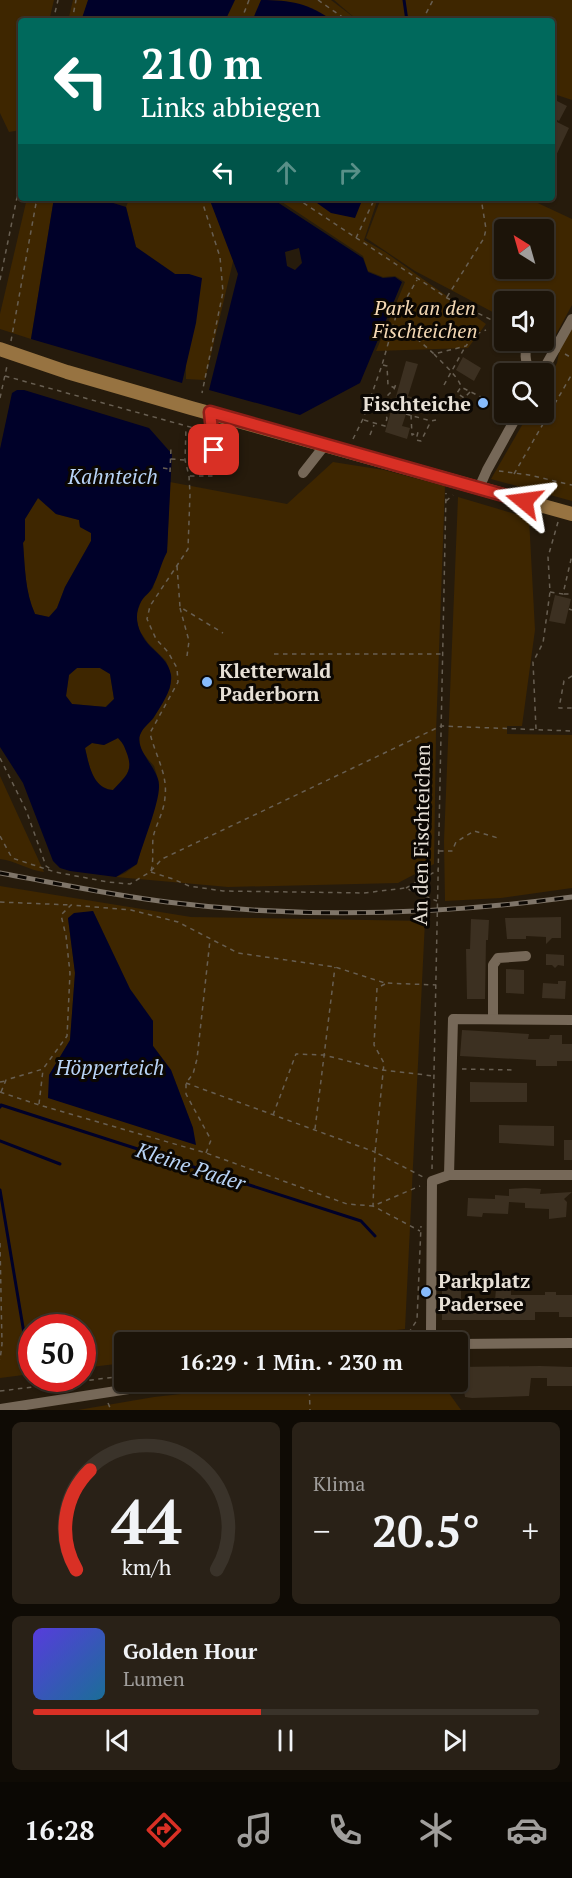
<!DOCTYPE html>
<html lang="de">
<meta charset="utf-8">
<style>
body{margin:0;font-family:"PT Serif",serif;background:#292117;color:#f1f3f6;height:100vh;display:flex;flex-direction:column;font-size:22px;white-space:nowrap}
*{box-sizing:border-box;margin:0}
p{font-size:20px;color:#a09e9c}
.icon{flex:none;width:33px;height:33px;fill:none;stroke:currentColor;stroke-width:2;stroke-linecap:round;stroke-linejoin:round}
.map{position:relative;height:1410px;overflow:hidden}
.side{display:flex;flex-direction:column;gap:12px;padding:12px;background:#0f0b05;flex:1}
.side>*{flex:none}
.banner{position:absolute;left:18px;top:18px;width:537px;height:183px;border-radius:6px;box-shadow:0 2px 4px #0004,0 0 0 2px #3a332a;background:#00695c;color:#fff;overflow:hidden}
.needle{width:39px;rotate:323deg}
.fabs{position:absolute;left:494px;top:219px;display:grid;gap:12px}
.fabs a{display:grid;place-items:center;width:60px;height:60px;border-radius:6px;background:#1c1409;box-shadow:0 2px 4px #0004,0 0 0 2px #3a332a;font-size:30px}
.speed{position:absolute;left:18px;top:1314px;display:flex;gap:12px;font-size:30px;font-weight:700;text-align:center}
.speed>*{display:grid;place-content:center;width:78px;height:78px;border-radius:50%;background:#1c1409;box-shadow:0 2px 4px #0004,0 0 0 2px #3a332a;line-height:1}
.speed .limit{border:9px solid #d22;background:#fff;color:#111}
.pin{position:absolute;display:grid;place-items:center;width:51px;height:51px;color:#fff;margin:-26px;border-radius:12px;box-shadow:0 3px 9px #0006}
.me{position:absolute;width:66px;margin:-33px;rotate:286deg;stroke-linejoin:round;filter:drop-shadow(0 0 4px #0008)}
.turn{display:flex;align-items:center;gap:21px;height:126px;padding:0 24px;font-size:27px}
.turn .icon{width:78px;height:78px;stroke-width:2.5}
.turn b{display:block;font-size:42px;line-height:51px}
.lanes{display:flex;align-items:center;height:57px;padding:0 24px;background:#0003;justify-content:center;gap:30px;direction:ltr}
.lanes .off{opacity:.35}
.big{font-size:45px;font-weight:700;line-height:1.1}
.side .tile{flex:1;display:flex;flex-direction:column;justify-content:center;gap:9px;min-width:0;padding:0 21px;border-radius:9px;background:#292117}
.side .dial{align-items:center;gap:0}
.dial svg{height:156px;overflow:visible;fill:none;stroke:#3a332a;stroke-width:7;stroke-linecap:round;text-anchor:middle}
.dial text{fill:#f1f3f6;stroke:none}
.song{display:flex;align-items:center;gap:18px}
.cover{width:72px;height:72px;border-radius:9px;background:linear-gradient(135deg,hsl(250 70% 55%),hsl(200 70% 35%))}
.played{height:6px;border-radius:3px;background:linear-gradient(90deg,#d93025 45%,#3a332a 45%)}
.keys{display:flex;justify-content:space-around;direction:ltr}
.heat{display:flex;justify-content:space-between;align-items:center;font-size:33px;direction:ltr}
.side .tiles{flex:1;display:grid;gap:12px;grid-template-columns:1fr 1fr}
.tile:last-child{grid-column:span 2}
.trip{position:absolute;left:114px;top:1332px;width:354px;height:60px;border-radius:6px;background:#1c1409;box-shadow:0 2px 4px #0004,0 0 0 2px #3a332a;font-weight:700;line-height:60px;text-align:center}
.menu{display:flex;height:96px;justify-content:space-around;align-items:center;background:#0b0804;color:#a09e9c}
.menu .icon{width:42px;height:42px}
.menu .current{color:#d93025}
.menu b{font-size:27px;color:#f1f3f6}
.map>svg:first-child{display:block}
</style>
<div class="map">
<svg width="572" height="1410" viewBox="0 0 572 1410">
<rect width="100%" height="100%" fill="#261b0c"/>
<g fill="#3e2600" fill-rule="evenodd">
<path d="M0 0H54L49 21H21V130L9 132 0 113Z"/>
<path d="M73 0H331L356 19 334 0H572V100L557 95 552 105V21H68Z"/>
<path d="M27 198H54L31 339 0 329V314Z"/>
<path d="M111 198H248L205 380 186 379V274H175L136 247 126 207 128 202Z"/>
<path d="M276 198H378L364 240 385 252 486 324 468 348 376 351 405 282 395 276 383 277 368 271 363 256Z"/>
<path d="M381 198H527L572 219V305L553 340 543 335V302H504V318L415 271 366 238ZM504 230H543V268H504Z"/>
<path d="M572 323V501L491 479 529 413 543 412V388L557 363 561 342Z"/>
<path d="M333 462 384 470 445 486 436 733 434 864 398 883 228 887 116 877 125 873 137 864 159 782 154 766 141 751 139 737 145 725 153 719 170 688 171 675 166 661 148 643 139 630 136 616 141 601 153 588 159 566 167 552 170 482 287 504Z"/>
<path d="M458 497 529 518 535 630 522 726H507V734L572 735V888L501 898 445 901 444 841Z"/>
<path d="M38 498 56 514 79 520 80 527 91 533V541L65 587 57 608 49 617 35 614C25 592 25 567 23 542L25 539V519Z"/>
<path d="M77 668H100L110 674 114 699 105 707 72 704 66 696 69 674Z"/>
<path d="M118 738C123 743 125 748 128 755 134 771 123 779 113 790 92 788 89 765 85 748L92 743 104 745Z"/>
<path d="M0 776 44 872C28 870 16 861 0 859Z"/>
<path d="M0 886 191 917 425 921 405 1329 294 1342H124V1363L83 1368 82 1328H32L31 1374 0 1378ZM93 911 130 989 153 1021V1046L171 1070 193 1128 49 1075 70 1041 75 973 68 918Z"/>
<path d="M286 1382H441L461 1410H78L154 1397Z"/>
</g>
<g fill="#000129" fill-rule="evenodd">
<path d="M88 0H235L225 21H81Z"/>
<path d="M261 0C290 0 309 3 333 21H252Z"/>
<path d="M54 198H97L126 207 136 247 175 274H189L202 278 196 323 182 383 31 339Z"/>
<path d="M209 198H271L363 258 368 272 383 278 395 277 402 282 360 383 300 415 209 390 238 274ZM299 248 302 263 295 270 287 266 285 252Z"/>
<path d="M310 198H363L355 218 331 213Z"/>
<path d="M17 390H24L149 428 172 454 167 552C161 563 159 575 153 586 151 592 145 595 142 600 132 616 138 633 150 646 159 655 169 662 171 675 173 689 161 706 154 717 149 724 143 727 140 735 135 751 158 767 159 785 160 802 142 845 137 864L116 877 70 871 60 868 53 861 23 783 0 747V449L12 393ZM38 498 56 514 79 520 80 527 91 533V541L65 587 57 608 49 617 35 614C25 592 25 567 23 543L25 540V519ZM77 668H100L110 674 114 699 106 707 72 704 66 696 69 675ZM118 738C122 742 124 745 126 751 134 771 127 775 113 790 93 789 89 765 85 748L92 743 104 745Z"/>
<path d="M93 911 130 989 153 1021V1046L171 1070 193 1128 196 1145 48 1098 49 1075 70 1040 75 973 68 918 74 913Z"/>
</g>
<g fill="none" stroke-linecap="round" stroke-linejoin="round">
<g stroke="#000129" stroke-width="3">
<path d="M404 0 407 21"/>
<path d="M0 1107 1 1105 361 1221 375 1236"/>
<path d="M0 1141 60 1164"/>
<path d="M0 1190 32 1381"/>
</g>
</g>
<g fill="#3c3021">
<path d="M557 101 567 106 559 121 552 117V111Z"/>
<path d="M557 122 569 128 552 164V133Z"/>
<path d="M463 357 481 368 474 381 456 370Z"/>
<path d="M406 361 418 364 408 396 423 401 420 412 408 408 402 426 410 428 407 439 385 432 391 411 387 409 390 399 395 400Z"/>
<path d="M555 595 571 599 565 624 549 621Z"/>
<path d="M561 917V938H552L546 944V937L526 936V939H507L505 918Z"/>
<path d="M471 919 489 920 488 940H486L485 999H467L466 949H470Z"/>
<path d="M546 954 564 955V966L558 965 555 968 552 965H546Z"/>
<path d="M506 969 524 970V994L506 993Z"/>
<path d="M558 981H566L565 999 542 998 543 983 558 984Z"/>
<path d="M462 1030 529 1034 528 1039H549L550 1035H562V1044H572V1061H557V1066H536V1060L460 1056Z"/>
<path d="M470 1082 527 1083V1102H470Z"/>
<path d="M499 1125 554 1126V1146L499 1143Z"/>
<rect x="564" y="1140" width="8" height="20"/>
<path d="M525 1188 541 1189 540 1194 572 1192 564 1199 567 1202 566 1217 549 1219V1209L525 1208V1203L509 1202 508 1214 483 1213 482 1217 467 1216 468 1198 495 1199V1195L509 1196V1189Z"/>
<path d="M461 1288V1301H495L496 1288 511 1289V1295H545V1292H556V1295H572V1317H559V1312H535V1320H442V1289Z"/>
<path d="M540 1366 572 1367V1386H547V1378H531L529 1396 472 1398 465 1397 462 1378H458V1367Z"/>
</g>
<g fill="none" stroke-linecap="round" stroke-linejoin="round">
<g stroke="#685f52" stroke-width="1.5" stroke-dasharray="4.5 4.5" stroke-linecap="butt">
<path d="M318 0 348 21"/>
<path d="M53 21 58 0"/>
<path d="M72 21 76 0"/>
<path d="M241 21 249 0"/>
<path d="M422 21 433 0"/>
<path d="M201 198 220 257 223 292 202 393"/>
<path d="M296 198 447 298 504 326"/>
<path d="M356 238 375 198"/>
<path d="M0 280 21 178"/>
<path d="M447 297 484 238 486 229 481 198"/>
<path d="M392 329 414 336 434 354 466 346 474 335 486 330"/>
<path d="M513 340 515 351"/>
<path d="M11 341 37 198"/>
<path d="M434 354C443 364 456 374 461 386"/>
<path d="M565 354 572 358"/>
<path d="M383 365 387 366 388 385 395 388"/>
<path d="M5 376 201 430"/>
<path d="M444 385 465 347"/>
<path d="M470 392 464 398 457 393 461 387 481 397"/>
<path d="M0 398 7 366"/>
<path d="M406 414 431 421 436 420"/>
<path d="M411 415 412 435 418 432 416 440 421 441 431 421"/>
<path d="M364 420 385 426 387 418 383 410 388 395 394 389 396 384"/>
<path d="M370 435 374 425"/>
<path d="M353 439 363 419 382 365 396 316 417 280"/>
<path d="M171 459 185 460"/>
<path d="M163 468 170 469"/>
<path d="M499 471 529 475 572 485"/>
<path d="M170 472 171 447"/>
<path d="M514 474 572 374"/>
<path d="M190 476H213"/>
<path d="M446 501 453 495"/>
<path d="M177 566 180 607 223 633"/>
<path d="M550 592 563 594 572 555"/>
<path d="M564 594H572"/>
<path d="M180 608 189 641 187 656"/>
<path d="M569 609 572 610"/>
<path d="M274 654H443"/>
<path d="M572 676 564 681 559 708H572"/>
<path d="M536 729 533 662 543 643 550 592 548 557 558 522"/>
<path d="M0 758 26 810 46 866 52 870"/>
<path d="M0 836 12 858 55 872 108 882 130 884 150 872 162 859 441 726 572 731"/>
<path d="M439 851H452L456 842 474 831 498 838"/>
<path d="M151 871C154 860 152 850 153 838 155 826 164 813 165 797 168 774 155 755 150 733L178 682 177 668 168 652 156 639 147 619 150 606 188 549 190 494 189 476 185 460 186 428"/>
<path d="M151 872 173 879 189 886 223 891 364 893 405 888 437 901"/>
<path d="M406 888 438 870"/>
<path d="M0 902 71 905"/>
<path d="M385 984 377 988 374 1045 384 1063 375 1152 423 1177"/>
<path d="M462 1069 516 1070"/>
<path d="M0 1082 6 1081"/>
<path d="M186 1083 375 1152 373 1206 420 1231"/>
<path d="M0 1092 39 1105 206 1153 347 1204 373 1206 420 1186"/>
<path d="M1 1092 6 1080 43 1069 67 1036 70 973 66 936 61 915 71 905 131 910 178 922 238 953 335 967 385 983 436 985"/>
<path d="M39 1104 43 1070"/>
<path d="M273 1115 296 1054 324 1055 383 1070 434 1076"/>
<path d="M315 1129 335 967"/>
<path d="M206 1153 211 1140 186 1094V1083L193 1074 197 1059 210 940"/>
<path d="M432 1169 446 493"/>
<path d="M0 1243 2 1344 0 1360"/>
<path d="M351 1342 407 1334"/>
<path d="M409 1342 408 1334 417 1320 421 1226"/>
<path d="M309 1382 310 1410"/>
<path d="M0 1391 124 1376"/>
<path d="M108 1403 111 1410"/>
</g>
<g stroke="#766858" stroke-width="10">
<path d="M537 340 555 349"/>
<path d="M530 374C526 362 522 351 531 340"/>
<path d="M541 374 572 319"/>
<path d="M210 413 214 450"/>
<path d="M303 473 325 445"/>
<path d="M479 488 487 470 519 412"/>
<path d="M493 1019V965L498 958 526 956"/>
<path d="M449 1175 453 1019 572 1020"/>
<path d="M433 1342 431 1330 432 1181 449 1175H572"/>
<path d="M458 1344 572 1343"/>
<path d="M0 1409 174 1382"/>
</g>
<path stroke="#977341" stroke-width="14" d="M0 349 67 372 191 408 572 514"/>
<g stroke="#7f7569" stroke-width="5">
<path id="rail" d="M0 873C55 883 111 895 167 902 301 919 437 915 572 897"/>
</g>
<use href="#rail" stroke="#0b0703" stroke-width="3" stroke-dasharray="9" stroke-linecap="butt"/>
</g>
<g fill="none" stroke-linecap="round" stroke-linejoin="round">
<g stroke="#8d1f18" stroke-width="15">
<path id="route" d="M214 450 210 412 524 501"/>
</g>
<use href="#route" stroke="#d93025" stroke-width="10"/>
</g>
<g fill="#87bbfc" stroke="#0b0703" stroke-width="2">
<circle cx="483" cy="403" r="6"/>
<circle cx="207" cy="682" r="6"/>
<circle cx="426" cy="1292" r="6"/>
</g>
<g text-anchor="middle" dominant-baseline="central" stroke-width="6" stroke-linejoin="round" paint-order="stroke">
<g font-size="20" font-style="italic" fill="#f4d8b4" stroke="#0b0703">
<text x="425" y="307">Park an den<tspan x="425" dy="23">Fischteichen</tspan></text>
</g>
<g font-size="20" font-weight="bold" fill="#e7e0d6" stroke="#0b0703" text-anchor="start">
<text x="471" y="403" text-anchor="end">Fischteiche</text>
<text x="219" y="670">Kletterwald<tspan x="219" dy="23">Paderborn</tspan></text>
<text x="438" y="1280">Parkplatz<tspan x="438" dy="23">Padersee</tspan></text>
</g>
<g font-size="20" fill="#e7e0d6" stroke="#0b0703">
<text transform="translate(421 835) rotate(-89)">An den Fischteichen</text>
</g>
<g font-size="21" font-style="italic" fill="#b8d3f6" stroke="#0b0703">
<text x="113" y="476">Kahnteich</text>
<text x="110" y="1067">Höpperteich</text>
<text transform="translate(191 1166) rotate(18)">Kleine Pader</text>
</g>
</g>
</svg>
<div class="fabs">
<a><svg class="needle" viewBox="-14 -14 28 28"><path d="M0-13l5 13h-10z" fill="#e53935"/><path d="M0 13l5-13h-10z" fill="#a09e9c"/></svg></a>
<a><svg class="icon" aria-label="sound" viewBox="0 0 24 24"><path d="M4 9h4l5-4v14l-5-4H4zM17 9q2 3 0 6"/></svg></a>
<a><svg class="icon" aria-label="search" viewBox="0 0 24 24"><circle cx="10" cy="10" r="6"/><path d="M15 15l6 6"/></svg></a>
</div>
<div class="speed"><div class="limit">50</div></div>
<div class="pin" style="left:214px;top:450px;background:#d93025"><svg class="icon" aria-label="arrive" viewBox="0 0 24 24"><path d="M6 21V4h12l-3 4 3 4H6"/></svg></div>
<svg class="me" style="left:524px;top:501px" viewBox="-20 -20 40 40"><path d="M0-17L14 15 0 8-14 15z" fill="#d93025" stroke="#fff" stroke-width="4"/></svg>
<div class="trip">16:29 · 1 Min. · 230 m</div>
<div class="banner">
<div class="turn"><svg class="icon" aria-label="left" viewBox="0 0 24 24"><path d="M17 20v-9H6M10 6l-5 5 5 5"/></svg><div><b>210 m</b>Links abbiegen</div></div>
<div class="lanes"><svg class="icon" aria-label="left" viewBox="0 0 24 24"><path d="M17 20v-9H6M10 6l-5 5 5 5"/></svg><svg class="icon off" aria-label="ahead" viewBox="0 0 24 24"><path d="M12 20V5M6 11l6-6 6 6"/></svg><svg class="icon off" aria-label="right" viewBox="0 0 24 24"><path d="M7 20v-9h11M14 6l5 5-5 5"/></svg></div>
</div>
</div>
<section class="side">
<div class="tiles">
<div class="tile dial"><svg viewBox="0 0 100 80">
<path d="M14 69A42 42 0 1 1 86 69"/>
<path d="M14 69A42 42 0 0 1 21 18" stroke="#d93025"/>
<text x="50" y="56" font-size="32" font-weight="700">44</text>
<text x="50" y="72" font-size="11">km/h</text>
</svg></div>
<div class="tile"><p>Klima</p>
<div class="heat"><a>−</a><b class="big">20.5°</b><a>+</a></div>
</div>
<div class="tile">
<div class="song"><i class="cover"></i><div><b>Golden Hour</b><p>Lumen</p></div></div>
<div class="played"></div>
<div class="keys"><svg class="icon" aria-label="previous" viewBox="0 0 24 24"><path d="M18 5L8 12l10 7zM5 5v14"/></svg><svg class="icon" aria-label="pause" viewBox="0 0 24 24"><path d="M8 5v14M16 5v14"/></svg><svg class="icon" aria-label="next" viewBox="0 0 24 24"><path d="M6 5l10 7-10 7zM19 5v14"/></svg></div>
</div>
</div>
</section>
<nav class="menu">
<b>16:28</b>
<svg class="icon current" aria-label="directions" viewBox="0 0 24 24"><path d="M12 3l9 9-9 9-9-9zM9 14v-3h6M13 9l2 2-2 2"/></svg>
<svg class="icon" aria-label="music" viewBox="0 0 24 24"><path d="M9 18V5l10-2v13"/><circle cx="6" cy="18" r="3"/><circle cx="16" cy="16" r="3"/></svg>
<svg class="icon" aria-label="phone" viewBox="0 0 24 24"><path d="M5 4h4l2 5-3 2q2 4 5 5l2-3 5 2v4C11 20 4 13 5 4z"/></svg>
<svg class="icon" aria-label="climate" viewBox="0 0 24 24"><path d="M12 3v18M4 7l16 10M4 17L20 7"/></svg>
<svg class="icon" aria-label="car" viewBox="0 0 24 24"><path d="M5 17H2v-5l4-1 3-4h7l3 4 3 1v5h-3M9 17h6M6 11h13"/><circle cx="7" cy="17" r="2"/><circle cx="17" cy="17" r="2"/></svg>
</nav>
